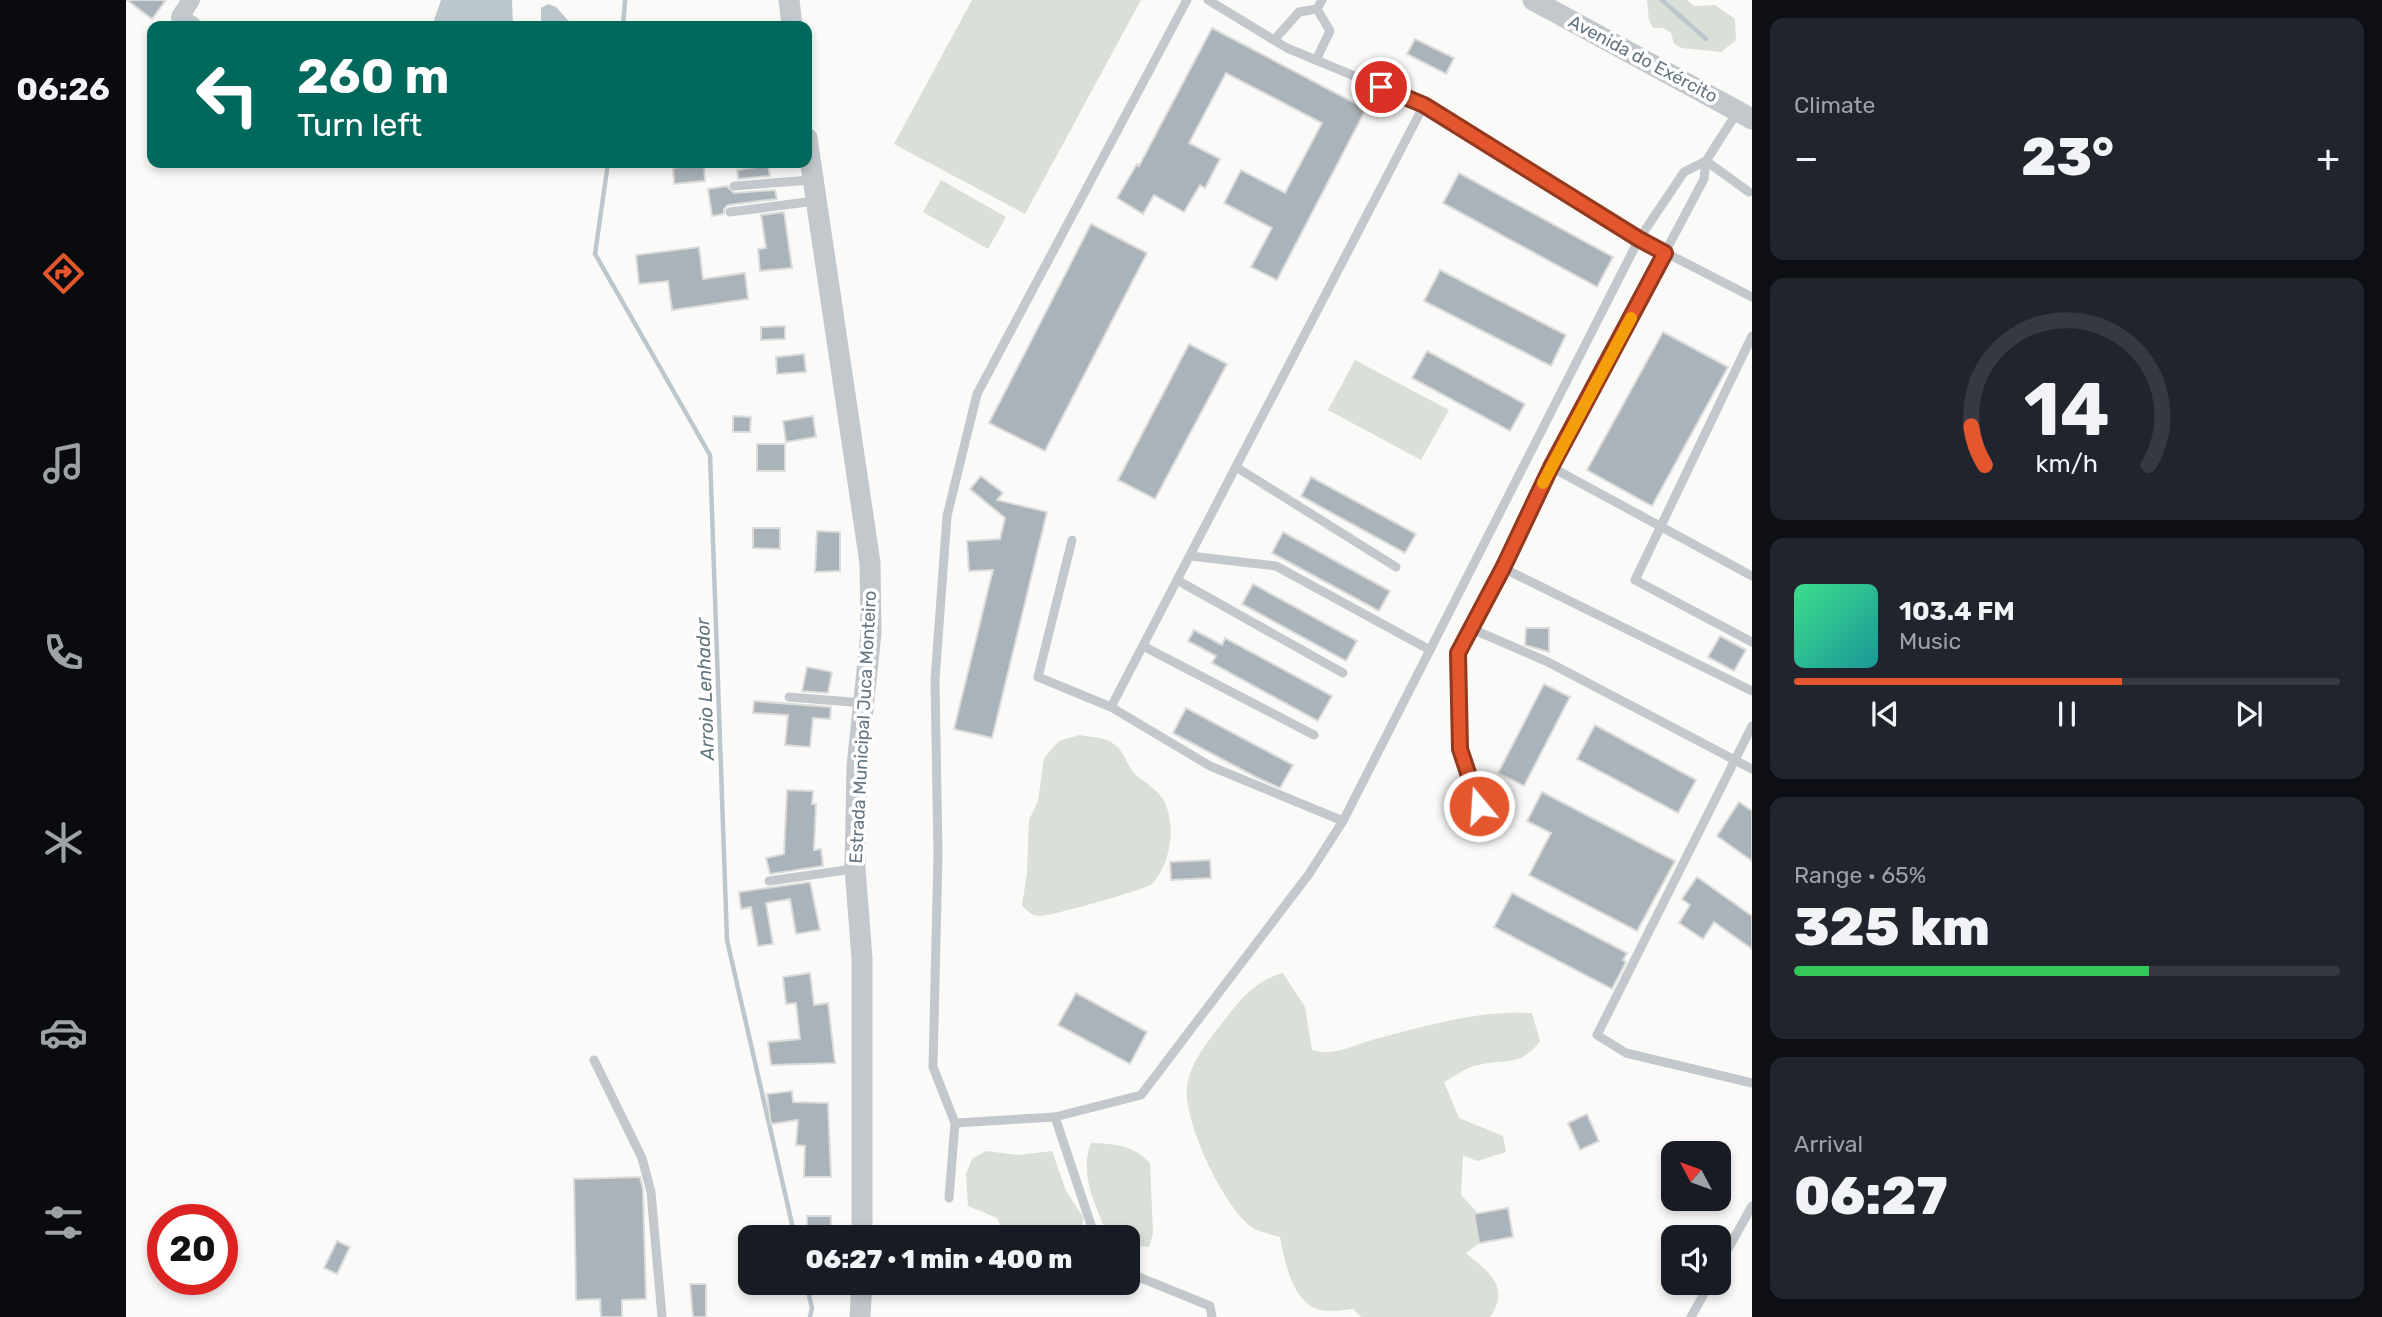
<!DOCTYPE html>
<meta charset="utf-8">
<style>
body{margin:0;font-family:Rubik,sans-serif;background:#20242c;color:#f1f3f6;height:100vh;display:flex;flex-direction:column;font-size:26px;white-space:nowrap}
*{box-sizing:border-box;margin:0}
p{font-size:23px;color:#9ea1a6}
.icon{flex:none;width:38px;height:38px;fill:none;stroke:currentColor;stroke-width:2;stroke-linecap:round;stroke-linejoin:round}
.map{position:relative;flex:1;overflow:hidden}
.drawer{display:flex;flex-direction:column;gap:18px;padding:18px;background:#0d0f14;width:630px}
.drawer>*{flex:none}
.guide{position:absolute;left:21px;top:21px;width:665px;height:147px;border-radius:14px;box-shadow:0 4px 10px #0003;background:#00695c;color:#fff;overflow:hidden}
.needle{width:46px;rotate:311deg}
.buttons{position:absolute;left:1535px;top:1141px;display:grid;gap:14px}
.buttons a{display:grid;place-items:center;width:70px;height:70px;border-radius:14px;background:#171b24;box-shadow:0 4px 10px #0003;font-size:35px}
.speed{position:absolute;left:21px;top:1204px;display:flex;gap:14px;font-size:35px;font-weight:700;text-align:center}
.speed>*{display:grid;place-content:center;width:91px;height:91px;border-radius:50%;background:#171b24;box-shadow:0 4px 10px #0003;line-height:1}
.speed .limit{border:10px solid #d22;background:#fff;color:#111}
.pin{position:absolute;display:grid;place-items:center;width:60px;height:60px;color:#fff;margin:-30px;border:4px solid #fff;border-radius:50%;box-shadow:0 2px 7px #0007}
.me{position:absolute;width:77px;margin:-38px;rotate:342deg;stroke-linejoin:round;filter:drop-shadow(0 0 5px #0008)}
.turn{display:flex;align-items:center;gap:24px;height:147px;padding:0 35px;font-size:32px}
.turn .icon{width:91px;height:91px;stroke-width:2.5}
.turn b{display:block;font-size:49px;line-height:60px}
.big{font-size:52px;font-weight:800;line-height:1.1}
.drawer .card{flex:1;display:flex;flex-direction:column;justify-content:center;gap:10px;min-width:0;padding:0 24px;border-radius:14px;background:#20242c}
.drawer .dial{align-items:center;gap:0}
.dial svg{height:182px;overflow:visible;fill:none;stroke:#363941;stroke-width:7;stroke-linecap:round;text-anchor:middle}
.dial text{fill:#f1f3f6;stroke:none}
.song{display:flex;align-items:center;gap:21px}
.cover{width:84px;height:84px;border-radius:10px;background:linear-gradient(135deg,hsl(150 70% 55%),hsl(180 70% 35%))}
.played{height:7px;border-radius:4px;background:linear-gradient(90deg,#e4572e 60%,#363941 60%)}
.keys{display:flex;justify-content:space-around;direction:ltr}
.heat{display:flex;justify-content:space-between;align-items:center;font-size:38px;direction:ltr}
.charge{height:10px;border-radius:5px;background:linear-gradient(90deg,#34c759 65%,#363941 0)}
.trip{position:absolute;left:612px;top:1225px;width:402px;height:70px;border-radius:14px;background:#171b24;box-shadow:0 4px 10px #0003;font-weight:800;line-height:70px;text-align:center}
main{display:flex;flex:1;min-height:0}
.menu{display:flex;flex-direction:column;width:126px;justify-content:space-around;align-items:center;background:#090b0e;color:#9ea1a6}
.menu .icon{width:49px;height:49px}
.menu .on{color:#e4572e}
.menu b{font-size:32px;color:#f1f3f6}
.map>svg:first-child{display:block}
</style>
<main>
<nav class="menu">
<b>06:26</b>
<svg class="icon on" aria-label="directions" viewBox="0 0 24 24"><path d="M12 3l9 9-9 9-9-9zM9 14v-3h6M13 9l2 2-2 2"/></svg>
<svg class="icon" aria-label="music" viewBox="0 0 24 24"><path d="M9 18V5l10-2v13"/><circle cx="6" cy="18" r="3"/><circle cx="16" cy="16" r="3"/></svg>
<svg class="icon" aria-label="phone" viewBox="0 0 24 24"><path d="M5 4h4l2 5-3 2q2 4 5 5l2-3 5 2v4C11 20 4 13 5 4z"/></svg>
<svg class="icon" aria-label="climate" viewBox="0 0 24 24"><path d="M12 3v18M4 7l16 10M4 17L20 7"/></svg>
<svg class="icon" aria-label="car" viewBox="0 0 24 24"><path d="M5 17H2v-5l4-1 3-4h7l3 4 3 1v5h-3M9 17h6M6 11h13"/><circle cx="7" cy="17" r="2"/><circle cx="17" cy="17" r="2"/></svg>
<svg class="icon" aria-label="filters" viewBox="0 0 24 24"><path d="M4 7h16M4 17h16"/><circle cx="9" cy="7" r="2"/><circle cx="15" cy="17" r="2"/></svg>
</nav>
<div class="map">
<svg width="1626" height="1317" viewBox="0 0 1626 1317">
<rect width="100%" height="100%" fill="#fafaf8"/>
<g fill="#dadfd7">
<path d="M846 0H1015L899 214 768 144Z"/>
<path d="M1521 0H1561L1568 6 1589 5 1609 19 1610 40 1595 52 1556 48 1548 44 1545 33 1537 28H1527L1523 20Z"/>
<path d="M815 180 880 217 862 249 797 212Z"/>
<path d="M1229 360 1323 410 1295 460 1202 410Z"/>
<path d="M953 735C972 738 988 737 998 756 1001 762 1004 769 1009 774 1017 782 1031 789 1037 799 1051 825 1045 863 1026 884 1021 889 922 917 913 916 905 915 901 911 896 905L901 873 903 820 912 801 918 758 933 741Z"/>
<path d="M1157 973 1179 1007 1186 1050C1212 1057 1227 1044 1253 1038 1303 1025 1354 1010 1406 1013L1414 1041C1395 1068 1376 1058 1348 1066 1338 1069 1328 1077 1318 1082L1333 1118 1377 1136 1380 1152 1351 1161 1337 1155 1335 1195 1368 1230 1382 1236 1352 1244 1340 1253C1363 1273 1385 1286 1364 1317H1235L1227 1309C1217 1310 1204 1312 1194 1310 1166 1303 1159 1261 1154 1237 1145 1234 1131 1232 1124 1226 1097 1205 1057 1121 1061 1087 1064 1061 1085 1038 1100 1018 1116 997 1131 980 1157 973Z"/>
<path d="M965 1143C989 1144 1006 1144 1024 1163L1027 1233 1023 1247 1003 1245V1237H985L980 1232C969 1203 953 1174 965 1143Z"/>
<path d="M860 1151 893 1155 926 1151 940 1191 957 1217 956 1232 926 1237H880L871 1218 842 1206 840 1174 846 1159Z"/>
</g>
<g fill="#bbc7cb">
<path d="M315 0H386L387 26H306Z"/>
<path d="M422 4 430 7 447 26H415V8Z"/>
</g>
<g fill="none" stroke-linecap="round" stroke-linejoin="round">
<g stroke="#bbc7cb" stroke-width="4.5">
<path d="M1536 0 1580 39"/>
<path d="M497 26 499 0"/>
<path d="M482 163 469 254 584 455 601 940 669 1237"/>
<path d="M680 1283 686 1308 684 1317"/>
</g>
</g>
<g fill="#aab3b9" stroke="#dcdcda" stroke-width="2">
<path d="M1 0H40L26 19Z"/>
<path d="M1086 28 1240 109 1151 280 1125 267 1146 228 1098 203 1115 170 1159 193 1196 123 1100 73 1063 143 1094 159 1079 188 1074 185 1058 212 1028 195 1017 214 991 198 1011 164 1013 166Z"/>
<path d="M1289 39 1328 58 1320 74 1281 54Z"/>
<path d="M578 165 579 181 548 184 547 168Z"/>
<path d="M642 165 644 176 612 179 611 170Z"/>
<path d="M1333 173 1487 257 1471 287 1317 203Z"/>
<path d="M601 186 608 193 649 190 651 199 602 205 598 209V214L586 216 582 189Z"/>
<path d="M658 212 666 268 634 271 632 249 640 248 635 215Z"/>
<path d="M965 224 1021 253 919 451 863 423Z"/>
<path d="M573 247 577 279 619 273 622 299 546 310 542 281 513 284 510 255Z"/>
<path d="M1314 270 1440 335 1425 366 1298 301Z"/>
<path d="M659 326V339L635 340V327Z"/>
<path d="M1537 332 1602 367 1526 506 1461 470Z"/>
<path d="M1063 344 1101 364 1029 499 992 480Z"/>
<path d="M1301 351 1399 404 1384 431 1286 378Z"/>
<path d="M678 354 680 372 651 374 650 357Z"/>
<path d="M607 416 625 417 624 432H607Z"/>
<path d="M687 416 690 437 660 442 657 421Z"/>
<rect x="631" y="444" width="28" height="27"/>
<path d="M855 476 877 493 871 500 921 512 866 738 828 729 867 570 843 571 841 541 874 539 879 518 844 489Z"/>
<path d="M1185 477 1290 534 1279 553 1175 496Z"/>
<path d="M627 528H654V549L627 548Z"/>
<path d="M691 531 714 532V571L689 572Z"/>
<path d="M1157 532 1264 591 1253 611 1146 553Z"/>
<path d="M1127 584 1231 641 1220 661 1116 604Z"/>
<path d="M1400 628H1423V652L1399 645Z"/>
<path d="M1068 630 1096 645 1099 638 1206 696 1192 721 1086 663 1090 656 1062 641Z"/>
<path d="M1594 636 1620 650 1608 671 1582 657Z"/>
<path d="M681 667 706 672 702 693 676 691Z"/>
<path d="M1418 684 1444 697 1398 786 1372 773Z"/>
<path d="M628 701 705 707 704 719 687 718 684 747 659 745 662 715 627 713Z"/>
<path d="M1060 708 1167 765 1154 788 1128 776 1047 733Z"/>
<path d="M1469 725 1570 780 1552 813 1451 759Z"/>
<path d="M661 790 687 791 686 804H690L688 850 695 849 697 866 644 874 640 858 658 854Z"/>
<path d="M1416 792 1549 861 1511 931 1403 875 1425 833 1401 821Z"/>
<path d="M1613 802 1626 811V861L1591 836Z"/>
<path d="M1084 860 1085 878 1045 880 1044 862Z"/>
<path d="M1571 877 1626 916V949L1588 922 1577 939 1553 923 1564 905 1556 899Z"/>
<path d="M684 882 694 930 670 934 664 899 640 903 647 944 632 946 625 907 615 909 613 892Z"/>
<path d="M1386 893 1501 953 1497 960 1500 962 1486 989 1368 927Z"/>
<path d="M684 973 688 1005 702 1003 709 1063 645 1065 642 1042 674 1039 670 1003 660 1004 657 977Z"/>
<path d="M950 993 1021 1032 1004 1064 932 1025Z"/>
<path d="M666 1091 667 1102 702 1103 705 1177H678L679 1146 670 1145 672 1120 645 1124 641 1094Z"/>
<path d="M1461 1114 1473 1141 1454 1150 1442 1123Z"/>
<path d="M514 1177 517 1190 520 1299 496 1300V1317H475L474 1299 450 1300 448 1179Z"/>
<path d="M1382 1208 1387 1237 1353 1243 1348 1214Z"/>
<rect x="681" y="1216" width="24" height="21"/>
<path d="M211 1241 224 1247 211 1274 198 1268Z"/>
<path d="M564 1284H580V1317H567Z"/>
</g>
<g fill="none" stroke-linecap="round" stroke-linejoin="round">
<g stroke="#c3c8cc" stroke-width="9">
<path d="M1082 0 1161 48 1298 105 985 707 1084 766 1217 821"/>
<path d="M1148 40 1173 12 1191 9 1196 0"/>
<path d="M1190 60 1204 31 1191 9"/>
<path d="M1580 161 1558 172 1513 239 1626 297"/>
<path d="M1580 161 1623 192"/>
<path d="M608 186 686 180"/>
<path d="M604 212 689 201"/>
<path d="M1626 336 1509 580 1626 642"/>
<path d="M1110 467 1270 567"/>
<path d="M1425 467 1626 576"/>
<path d="M946 540 912 677 985 707"/>
<path d="M1064 556 1150 566 1304 650"/>
<path d="M1377 568 1626 691"/>
<path d="M1051 580 1217 673"/>
<path d="M1346 629 1422 662 1626 769"/>
<path d="M1017 646 1188 735"/>
<path d="M663 697 738 703"/>
<path d="M1626 726 1471 1035 1500 1053 1626 1083"/>
<path d="M1353 806 1334 749 1332 653 1425 467 1578 179 1580 161 1612 111"/>
<path d="M643 881 727 869"/>
<path d="M468 1060 516 1158 525 1192 536 1317"/>
<path d="M929 1117 969 1237"/>
<path d="M829 1123 929 1117 1015 1095 1183 874 1217 821 1513 239 1298 105"/>
<path d="M823 1198 829 1123 807 1067 812 855 809 680 821 516 851 394 1061 0"/>
<path d="M1592 1267 1626 1206"/>
<path d="M1003 1273 1084 1306 1086 1317"/>
<path d="M1565 1317 1584 1283"/>
</g>
<path stroke="#c3c8cc" stroke-width="18" d="M65 0 54 17 67 26"/>
<g stroke="#c3c8cc" stroke-width="21">
<path d="M663 0 666 26"/>
<path d="M1407 0 1626 119"/>
<path d="M681 138 744 563 745 633 731 766 729 868 736 959V1237"/>
<path d="M734 1317 736 1283"/>
</g>
</g>
<g fill="none" stroke-linecap="round" stroke-linejoin="round">
<g stroke="#94391e" stroke-width="18">
<path id="route" d="M1255 87 1298 105 1513 239 1539 253 1425 467 1377 568 1332 653 1334 749 1353 806"/>
</g>
<use href="#route" stroke="#e4572e" stroke-width="12"/>
<path stroke="#f59e0b" stroke-width="12" d="M1417 483 1505 318"/>
</g>
<g text-anchor="middle" dominant-baseline="central" stroke-width="7" stroke-linejoin="round" paint-order="stroke">
<g font-size="18" fill="#657683" stroke="#fff">
<text transform="translate(1517 59) rotate(28)">Avenida do Exército</text>
<text transform="translate(737 727) rotate(-87)">Estrada Municipal Juca Monteiro</text>
</g>
<g font-size="19" font-style="italic" fill="#60757c" stroke="#fff">
<text transform="translate(579 689) rotate(-92)">Arroio Lenhador</text>
</g>
</g>
</svg>
<div class="buttons">
<a><svg class="needle" viewBox="-14 -14 28 28"><path d="M0-13l5 13h-10z" fill="#e53935"/><path d="M0 13l5-13h-10z" fill="#9ea1a6"/></svg></a>
<a><svg class="icon" aria-label="sound" viewBox="0 0 24 24"><path d="M4 9h4l5-4v14l-5-4H4zM17 9q2 3 0 6"/></svg></a>
</div>
<div class="speed"><div class="limit">20</div></div>
<div class="pin" style="left:1255px;top:87px;background:#d93025"><svg class="icon" aria-label="arrive" viewBox="0 0 24 24"><path d="M6 21V4h12l-3 4 3 4H6"/></svg></div>
<svg class="me" style="left:1353px;top:806px" viewBox="-20 -20 40 40"><circle r="17" fill="#e4572e" stroke="#fff" stroke-width="3"/><path d="M0-11L8 9 0 5-8 9z" fill="#fff"/></svg>
<div class="trip">06:27 · 1 min · 400 m</div>
<div class="guide">
<div class="turn"><svg class="icon" aria-label="left" viewBox="0 0 24 24"><path d="M17 20v-9H6M10 6l-5 5 5 5"/></svg><div><b>260 m</b>Turn left</div></div>
</div>
</div>
<section class="drawer">
<div class="card"><p>Climate</p>
<div class="heat"><a>−</a><b class="big">23°</b><a>+</a></div>
</div>
<div class="card dial"><svg viewBox="0 0 100 80">
<path d="M14 69A42 42 0 1 1 86 69"/>
<path d="M14 69A42 42 0 0 1 8 52" stroke="#e4572e"/>
<text x="50" y="56" font-size="32" font-weight="700">14</text>
<text x="50" y="72" font-size="11">km/h</text>
</svg></div>
<div class="card">
<div class="song"><i class="cover"></i><div><b>103.4 FM</b><p>Music</p></div></div>
<div class="played"></div>
<div class="keys"><svg class="icon" aria-label="previous" viewBox="0 0 24 24"><path d="M18 5L8 12l10 7zM5 5v14"/></svg><svg class="icon" aria-label="pause" viewBox="0 0 24 24"><path d="M8 5v14M16 5v14"/></svg><svg class="icon" aria-label="next" viewBox="0 0 24 24"><path d="M6 5l10 7-10 7zM19 5v14"/></svg></div>
</div>
<div class="card"><p>Range · 65%</p><b class="big">325 km</b><div class="charge"></div></div>
<div class="card"><p>Arrival</p><b class="big">06:27</b></div>
</section>
</main>
